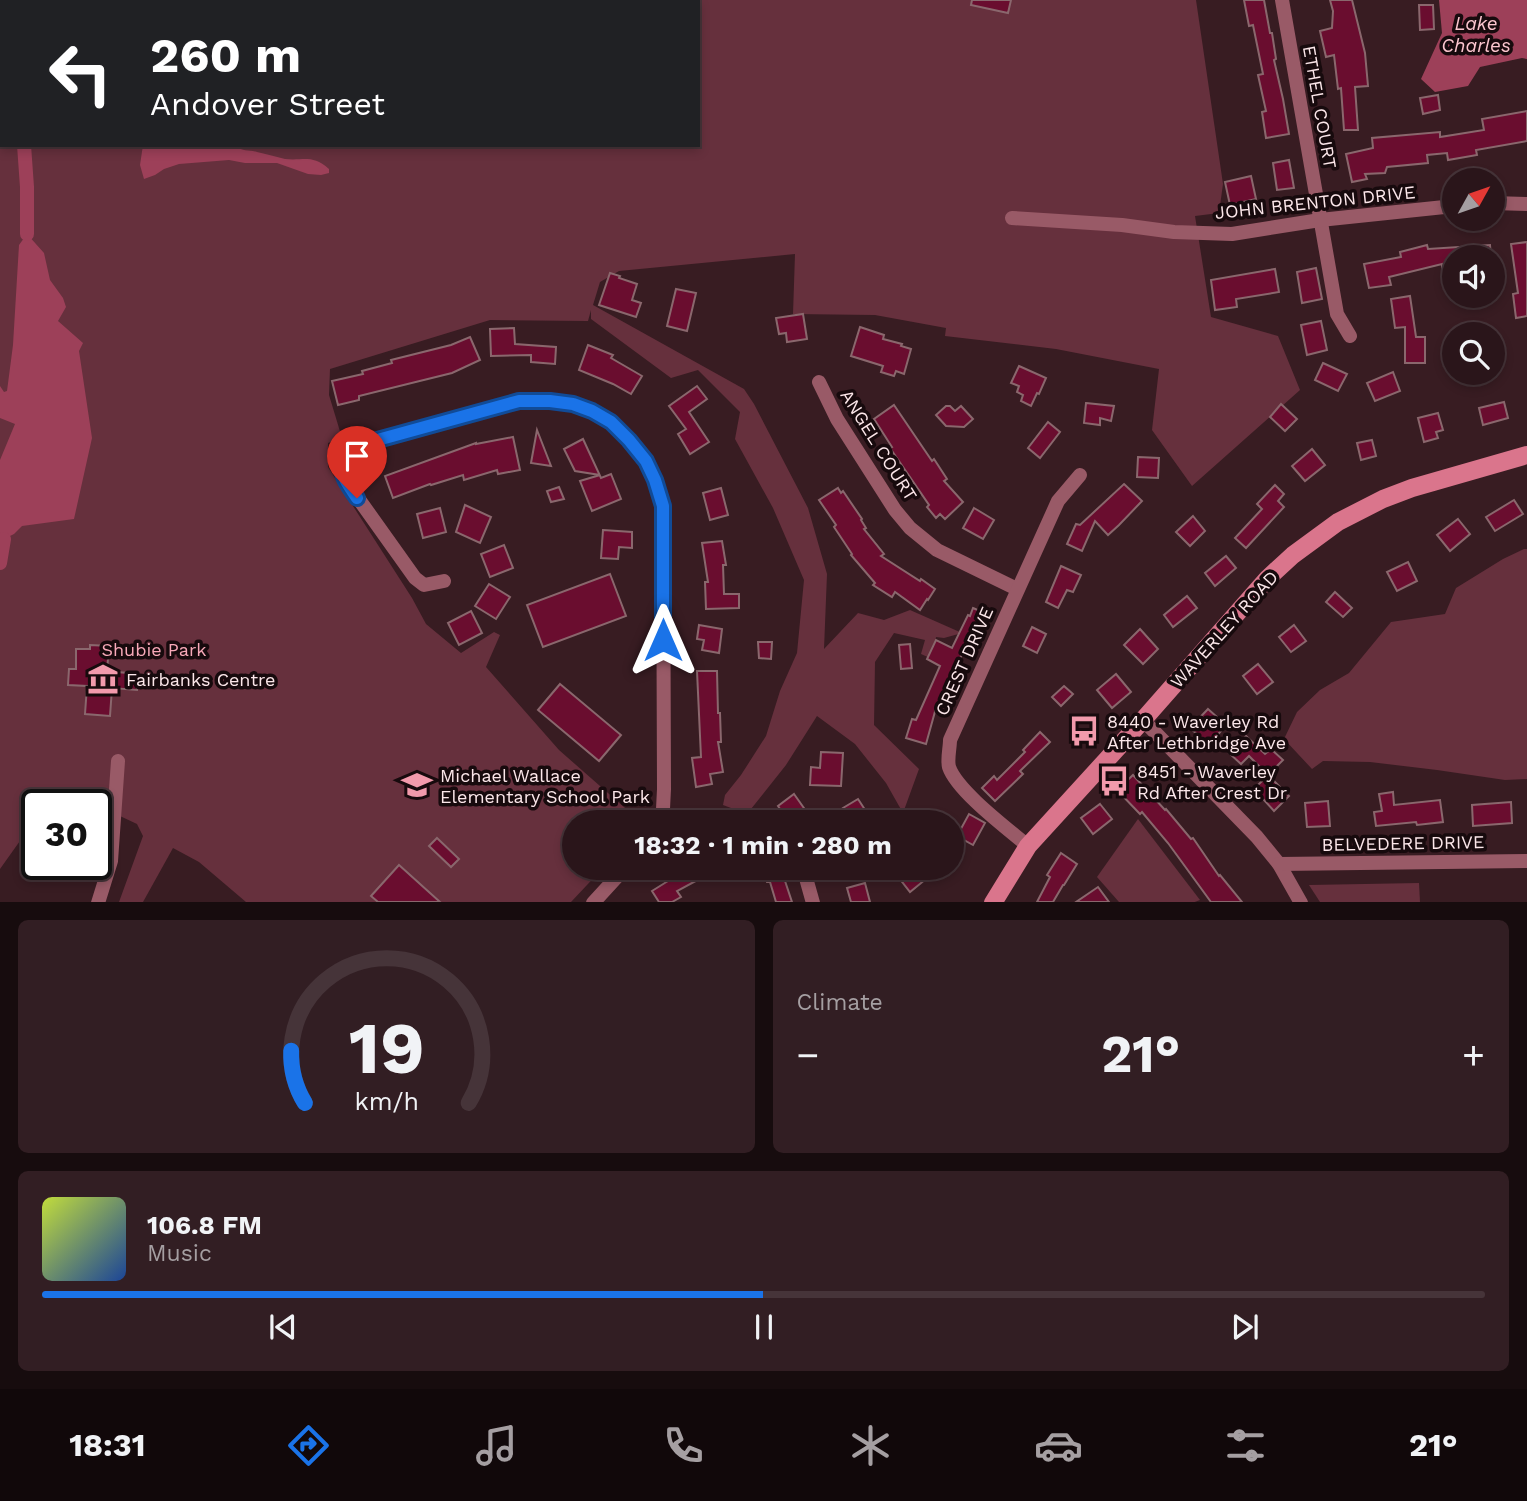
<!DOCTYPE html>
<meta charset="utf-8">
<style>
body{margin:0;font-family:"Work Sans",sans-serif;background:#321e23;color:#f1f3f6;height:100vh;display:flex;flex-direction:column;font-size:26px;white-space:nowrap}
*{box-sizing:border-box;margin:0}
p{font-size:23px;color:#a59fa2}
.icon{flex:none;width:38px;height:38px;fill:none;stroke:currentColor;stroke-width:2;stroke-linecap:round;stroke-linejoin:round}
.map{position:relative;height:902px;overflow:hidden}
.details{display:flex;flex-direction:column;gap:18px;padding:18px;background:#170c0e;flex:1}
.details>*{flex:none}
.top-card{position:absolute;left:0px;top:0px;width:700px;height:147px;box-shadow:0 4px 10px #0003,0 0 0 2px #463439;background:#202124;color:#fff;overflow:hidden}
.needle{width:46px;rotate:50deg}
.fabs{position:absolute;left:1442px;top:168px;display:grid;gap:14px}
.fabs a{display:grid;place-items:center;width:63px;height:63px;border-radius:50%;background:#2a151a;box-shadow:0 4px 10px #0003,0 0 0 2px #463439;font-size:35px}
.speed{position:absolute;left:21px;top:789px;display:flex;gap:14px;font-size:35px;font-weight:700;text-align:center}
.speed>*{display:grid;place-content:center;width:91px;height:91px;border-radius:50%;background:#2a151a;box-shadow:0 4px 10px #0003,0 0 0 2px #463439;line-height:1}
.speed .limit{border:4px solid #111;border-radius:10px;background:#fff;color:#111}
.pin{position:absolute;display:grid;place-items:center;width:60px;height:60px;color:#fff;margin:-72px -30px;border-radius:50% 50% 50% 0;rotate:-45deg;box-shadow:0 0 7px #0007}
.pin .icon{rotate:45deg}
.me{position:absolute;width:77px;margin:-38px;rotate:0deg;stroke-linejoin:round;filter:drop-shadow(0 0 5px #0008)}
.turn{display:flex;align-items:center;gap:24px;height:147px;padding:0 35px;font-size:32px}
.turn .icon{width:91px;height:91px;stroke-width:2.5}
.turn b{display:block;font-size:49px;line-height:60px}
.big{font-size:52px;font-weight:700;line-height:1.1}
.details .card{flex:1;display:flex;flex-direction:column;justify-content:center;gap:10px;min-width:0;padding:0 24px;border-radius:10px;background:#321e23}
.details .dial{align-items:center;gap:0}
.dial svg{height:182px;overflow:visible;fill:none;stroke:#463439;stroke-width:7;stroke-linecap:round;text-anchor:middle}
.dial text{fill:#f1f3f6;stroke:none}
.song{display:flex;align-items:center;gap:21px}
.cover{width:84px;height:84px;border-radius:10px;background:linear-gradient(135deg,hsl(70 70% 55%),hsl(220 70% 35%))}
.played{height:7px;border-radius:4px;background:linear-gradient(90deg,#1a73e8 50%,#463439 50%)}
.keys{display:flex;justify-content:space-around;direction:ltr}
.heat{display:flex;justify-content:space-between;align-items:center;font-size:38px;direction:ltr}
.details .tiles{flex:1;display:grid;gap:18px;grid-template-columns:1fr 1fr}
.card:last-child{grid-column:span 2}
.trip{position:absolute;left:562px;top:810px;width:402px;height:70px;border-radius:35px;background:#2a151a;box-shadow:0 4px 10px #0003,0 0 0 2px #463439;font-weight:700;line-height:70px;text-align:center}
.tabs{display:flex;height:112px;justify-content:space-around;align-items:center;background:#11080a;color:#a59fa2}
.tabs .icon{width:49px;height:49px}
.tabs .current{color:#1a73e8}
.tabs b{font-size:32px;color:#f1f3f6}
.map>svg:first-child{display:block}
</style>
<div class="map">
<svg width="1527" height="903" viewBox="0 0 1527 903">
<rect width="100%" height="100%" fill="#381c22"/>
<g fill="#66303d" fill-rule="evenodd">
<path d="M0 0H1196L1223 184 1219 213 1195 216 1211 317 1278 336 1300 390 1192 486 1152 430 1159 369 1056 349 945 336 946 328 875 315 793 314 795 254 619 271 600 282 593 305 744 389 754 404 808 508 827 574 824 649 858 613 884 620 910 610 962 633 944 638 936 637 932 659 921 654 925 640 894 633 875 662 874 725 919 769 903 813 886 783 855 744 817 716 786 765 747 814 723 805 725 795 741 775 766 736 780 691 797 653 804 580 773 508 735 439 740 412 698 370 671 378 591 319V310L588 321 490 320 330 369 329 395 342 438 328 443V467L412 598 426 624 461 653 494 632 500 635 486 667 559 750 641 822H574V868H603L571 902H246L199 862 173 848 143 902H119L143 836 137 824 105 809 102 835 96 833V805H37V817L0 869ZM2 2H698V145H2Z"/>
<path d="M1524 549H1527V779L1505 780 1437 770 1370 762 1323 761 1312 769 1284 739 1297 712 1320 690 1349 673 1391 622 1445 614 1456 588 1503 559Z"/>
<path d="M1138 819 1200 900 1192 903 1119 902 1097 877Z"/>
<path d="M1419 883 1420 902H1320L1309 885Z"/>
</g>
<g fill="#9d4059">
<path d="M1439 0H1527V59L1522 58 1480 67 1468 86 1435 92 1421 79 1442 33Z"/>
<path d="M143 145H236C243 153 248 149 257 152 267 154 276 157 285 159 304 161 312 154 329 169V173L321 175 308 174 277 163H245L229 160 179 164 164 169 155 175 144 179 140 165Z"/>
<path d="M27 234 44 253 50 280 63 298 66 307 58 321 83 343 79 351 92 438 74 519 22 526 14 534 4 539 0 536V460L15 424 0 418V386L4 392 7 391 13 345 19 245Z"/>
</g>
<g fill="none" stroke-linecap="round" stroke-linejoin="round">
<g stroke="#9d4059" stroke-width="14">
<path d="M40 2 41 0"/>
<path d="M24 145 27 187V234"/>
<path d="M0 563 4 539"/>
</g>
</g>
<g fill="#6a0d2f" stroke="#8a676d" stroke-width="2">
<path d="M972 0H1011L1008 13 971 5Z"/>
<path d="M1244 0H1264L1270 33H1272L1276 59 1274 60 1283 99 1289 134 1266 138 1262 112 1266 111 1258 75 1263 74 1253 25 1249 26Z"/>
<path d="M1330 0H1352L1365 53 1368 86 1355 87 1358 130H1344L1341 88 1338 89 1334 55 1326 57 1320 31 1332 28 1333 11Z"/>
<path d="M1419 5H1433L1434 29 1420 30Z"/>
<path d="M1438 95 1440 110 1423 114 1420 98Z"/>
<path d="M1527 111V141L1476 150 1477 155 1448 160 1447 153 1427 155 1428 163 1387 167 1385 173 1365 174 1367 179 1352 182 1346 154 1373 148 1372 138 1440 132V137L1484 130 1482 119Z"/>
<path d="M1289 160 1294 188 1277 190 1273 163Z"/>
<path d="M1251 176 1256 199 1230 205 1225 182Z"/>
<path d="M1527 242V316L1516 318 1513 294 1518 293 1511 244Z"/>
<path d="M1427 245 1428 249 1490 245 1491 257H1454V267L1442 268V264L1389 277 1391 285 1369 288 1364 264 1401 257 1400 252Z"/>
<path d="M1316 268 1322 299 1302 303 1297 272Z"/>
<path d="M1275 269 1279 292 1236 299 1237 307 1215 310 1211 280Z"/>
<path d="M610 273 620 276 619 278 637 284 632 300 641 303 636 317 599 305Z"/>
<path d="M676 289 696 293 687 331 667 326Z"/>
<path d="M1410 296 1416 337H1425V363H1405V327L1395 328 1391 299Z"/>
<path d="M803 314 807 339 787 342 786 333 779 334 776 318Z"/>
<path d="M1321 321 1327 350 1307 355 1301 325Z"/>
<path d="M860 327 884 335 883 339 902 344 901 346 911 349 904 374 896 371 894 376 881 372 883 366 851 356Z"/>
<path d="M514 328 515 344 556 347 555 364 531 362V355L491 356 490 329Z"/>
<path d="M470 337 480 360 452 373 359 396V400L338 405 332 381 363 374 362 371 392 363 391 360 451 345Z"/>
<path d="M588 345 613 355 611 358 642 376 631 394 613 384 579 370Z"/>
<path d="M1323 363 1347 374 1338 391 1315 380Z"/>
<path d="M1019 366 1046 378 1039 394 1037 393 1031 406 1021 401 1023 395 1017 392 1019 386 1011 383Z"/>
<path d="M1393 372 1400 391 1375 401 1367 383Z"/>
<path d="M697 386 707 399 689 412 709 442 690 454 678 434 686 429 669 406Z"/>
<path d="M1504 402 1508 418 1483 425 1479 408Z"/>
<path d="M1086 403 1114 406 1111 421 1100 418V425L1084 423Z"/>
<path d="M1281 404 1297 419 1285 431 1270 417Z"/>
<path d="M894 405 932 461 934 459 947 479 944 481 963 502 945 519 940 514 936 518 927 507 929 505 890 448 892 447 874 419Z"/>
<path d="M946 406H950L955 411 961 406 973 419 964 427 946 426 936 415Z"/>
<path d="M1438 413 1443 430 1436 432 1438 438 1424 442 1418 418Z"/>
<path d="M1048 422 1060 432 1040 458 1028 448Z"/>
<path d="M537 430 551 466 531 463Z"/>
<path d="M513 437 520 470 498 474 497 470 464 480 463 475 431 485 430 484 393 498 385 476 476 443V444Z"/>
<path d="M583 439 601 478 611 474 621 499 592 511 580 481 600 475 575 471 564 449Z"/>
<path d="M1372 440 1376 456 1361 460 1357 443Z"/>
<path d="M1312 449 1325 465 1305 481 1292 466Z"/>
<path d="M1138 457 1159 458 1158 478 1137 477Z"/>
<path d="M1124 484 1142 501 1119 525 1108 535 1095 521 1082 551 1067 544 1076 524 1080 525Z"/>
<path d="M1275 485 1284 494 1278 501 1284 507 1246 548 1235 538 1262 509 1257 504Z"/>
<path d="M559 487 564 499 551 502 547 491Z"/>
<path d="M721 488 728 515 710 520 703 493Z"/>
<path d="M838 488 841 493 843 491 862 519 861 520 866 528 864 529 884 554 881 556 920 581 921 579 935 589 928 600 927 599 920 610 895 592 892 597 873 585 875 583 851 555 852 554 834 527 836 525 819 500Z"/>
<path d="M1514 500 1523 514 1495 531 1486 517Z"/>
<path d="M465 505 491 517 480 543 456 532Z"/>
<path d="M440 508 446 532 423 538 417 514Z"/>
<path d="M974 508 994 520 983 539 963 528Z"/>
<path d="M1193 516 1205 531 1190 546 1176 532Z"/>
<path d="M1458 519 1470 534 1450 551 1437 535Z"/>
<path d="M603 530 632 532V548L619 547 618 559 601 558Z"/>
<path d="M722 541 726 565H723L724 594H739V608L706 609 705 582H708L702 543Z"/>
<path d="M504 545 513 568 490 577 481 554Z"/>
<path d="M1226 556 1236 568 1215 586 1205 573Z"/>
<path d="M1408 562 1417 581 1397 591 1387 572Z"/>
<path d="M1061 566 1081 575 1073 592 1067 590 1058 608 1046 602Z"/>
<path d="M610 574 626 616 543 647 527 605Z"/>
<path d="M489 584 510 597 496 619 475 606Z"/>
<path d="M1335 592 1352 608 1343 617 1326 602Z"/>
<path d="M1187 596 1197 608 1173 627 1164 615Z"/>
<path d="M973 608 987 614 977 635 975 634 969 645 967 644 947 685 951 687 940 710 936 708 926 744 906 738 912 719 916 720 940 666 927 659 936 640 952 648 968 615 970 616Z"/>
<path d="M471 611 482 633 459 645 448 623Z"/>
<path d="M699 625 722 629 719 653 702 650 704 640 697 639Z"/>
<path d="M1294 625 1306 641 1291 652 1279 637Z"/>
<path d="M1032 627 1046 634 1037 653 1023 646Z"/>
<path d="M1140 629 1158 649 1143 664 1124 645Z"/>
<path d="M758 642H772L771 659 759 658Z"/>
<path d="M910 644 912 668 901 669 899 645Z"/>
<path d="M90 645 109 646 107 671 138 674 137 690 112 688 110 716 85 714 87 686 68 685 69 669H76V649H90Z"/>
<path d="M1258 664 1273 682 1257 694 1243 676Z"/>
<path d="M697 671H717L718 713H720L721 742H718L723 772 710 774 712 784 696 787 692 758 701 757Z"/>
<path d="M1116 674 1131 692 1112 708 1097 690Z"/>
<path d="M560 684 621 735 599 761 538 710Z"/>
<path d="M1064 686 1073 694 1061 706 1052 697Z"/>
<path d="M1208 709 1226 725 1209 745 1190 728Z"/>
<path d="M1040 732 1050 742 1020 771 1023 774 995 801 982 788 994 776 997 780 1025 752 1023 750Z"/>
<path d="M1246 736 1265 754 1271 749 1283 760 1268 775 1249 756 1241 764 1229 753Z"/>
<path d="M821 752 843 753 841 786 810 785 811 767 820 768Z"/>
<path d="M1133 775 1165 810 1166 809 1191 839 1193 838 1219 876 1220 875 1242 902H1211L1168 843 1142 812 1140 814 1117 790Z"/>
<path d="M1268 775 1289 796 1274 811 1254 789Z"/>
<path d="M1393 792 1394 805 1440 800 1443 822 1417 825 1416 822 1376 826 1374 812 1382 811 1379 794Z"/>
<path d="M794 794 806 811 789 822 778 806Z"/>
<path d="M858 799 873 822H853L843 808Z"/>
<path d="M1328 801 1330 826 1307 827 1305 803Z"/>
<path d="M1511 802 1512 823 1473 826 1472 805Z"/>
<path d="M1100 804 1112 819 1093 834 1081 818Z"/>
<path d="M969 814 985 823 973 845 957 836Z"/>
<path d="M437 838 459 859 451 867 429 846Z"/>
<path d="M1061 853 1077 864 1064 885H1063L1053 902H1037L1050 877 1047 875Z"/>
<path d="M399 865 440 902H378L371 896Z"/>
<path d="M671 868H701L705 876 677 891 681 897 672 902H659L652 891 676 876Z"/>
<path d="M763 868H784L787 877 784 878 792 902H776L770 882H767Z"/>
<path d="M896 868H915L926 879 910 892 896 874 898 873Z"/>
<path d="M865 883 870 902H851L847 888Z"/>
<path d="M1098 887 1109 902H1076Z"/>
</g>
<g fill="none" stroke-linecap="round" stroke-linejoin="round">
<g stroke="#995a67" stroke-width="14">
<path d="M1282 0 1337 314 1350 336"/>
<path d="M1493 203 1527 204"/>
<path d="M1012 218 1122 225 1174 232 1232 234 1320 220 1454 206"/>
<path d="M819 382 837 419 895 510 910 528 937 550 1017 589"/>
<path d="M444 581 424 585 415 578 343 477C343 460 351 456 363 444L519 401H550L573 404 592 411 611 422 629 440 646 461 655 480 663 506 664 789 663 809 659 822"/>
<path d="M1143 720 1257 837 1279 864 1301 903"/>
<path d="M1028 846C1008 829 957 791 949 767 947 759 950 748 950 740L1058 501 1080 475"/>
<path d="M1279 864 1527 861"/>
<path d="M806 868V878L813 903"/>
<path d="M98 903 111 861 118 761"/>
<path d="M593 903 625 868"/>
</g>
<path stroke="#da758c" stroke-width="18" d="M993 903 1028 846 1143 720 1268 578 1293 555 1338 522 1383 499 1412 488 1527 455"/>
</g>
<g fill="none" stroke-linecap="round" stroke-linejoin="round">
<g stroke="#114b97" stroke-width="18">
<path id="route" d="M357 498C337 469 337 468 363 444L519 401H550L573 404 592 411 611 422 629 440 646 461 655 480 663 506V640"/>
</g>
<use href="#route" stroke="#1a73e8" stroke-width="12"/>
</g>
<defs>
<g id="museum-bare" transform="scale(2.415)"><path d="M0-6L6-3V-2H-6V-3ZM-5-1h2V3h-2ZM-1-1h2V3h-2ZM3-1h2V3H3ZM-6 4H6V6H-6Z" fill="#f29aac" stroke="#170a0d" stroke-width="2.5" paint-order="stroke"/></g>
<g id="bus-bare" transform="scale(2.415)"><path d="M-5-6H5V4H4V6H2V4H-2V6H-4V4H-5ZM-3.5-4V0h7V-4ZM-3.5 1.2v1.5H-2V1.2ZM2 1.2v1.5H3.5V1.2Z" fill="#f29aac" stroke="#170a0d" stroke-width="2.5" paint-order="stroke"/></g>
<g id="school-bare" transform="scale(2.415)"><path d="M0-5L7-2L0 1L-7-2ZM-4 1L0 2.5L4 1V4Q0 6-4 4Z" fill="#f29aac" stroke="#170a0d" stroke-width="2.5" paint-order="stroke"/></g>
</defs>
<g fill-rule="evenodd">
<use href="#museum-bare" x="103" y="679"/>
<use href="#bus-bare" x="1084" y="731"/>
<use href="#bus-bare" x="1114" y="781"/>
<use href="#school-bare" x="417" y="785"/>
</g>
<g text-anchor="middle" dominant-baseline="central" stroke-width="7" stroke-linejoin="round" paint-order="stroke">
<g font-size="18" fill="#fce7ea" stroke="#170a0d">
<text transform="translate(1320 107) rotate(80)">ETHEL COURT</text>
<text transform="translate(1315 202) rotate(-6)">JOHN BRENTON DRIVE</text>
<text transform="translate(879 445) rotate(58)">ANGEL COURT</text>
<text transform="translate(1224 629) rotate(-48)">WAVERLEY ROAD</text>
<text transform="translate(964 661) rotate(-66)">CREST DRIVE</text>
<text transform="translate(1403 843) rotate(-1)">BELVEDERE DRIVE</text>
</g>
<g font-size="18" fill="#f8a9b9" stroke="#170a0d">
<text x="154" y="649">Shubie Park</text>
</g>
<g font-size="18" fill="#fce7ea" stroke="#170a0d" text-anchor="start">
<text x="126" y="679">Fairbanks Centre</text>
<text x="1107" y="721">8440 - Waverley Rd<tspan x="1107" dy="21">After Lethbridge Ave</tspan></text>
<text x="1137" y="771">8451 - Waverley<tspan x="1137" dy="21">Rd After Crest Dr</tspan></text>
<text x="440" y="775">Michael Wallace<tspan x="440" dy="21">Elementary School Park</tspan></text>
</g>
<g font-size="19" font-style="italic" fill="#fcc6cf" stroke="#170a0d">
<text x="1476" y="23">Lake<tspan x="1476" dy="22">Charles</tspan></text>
</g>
</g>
</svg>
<div class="fabs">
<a><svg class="needle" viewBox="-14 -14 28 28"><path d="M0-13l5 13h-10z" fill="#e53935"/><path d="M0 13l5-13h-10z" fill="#a59fa2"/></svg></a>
<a><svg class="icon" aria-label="sound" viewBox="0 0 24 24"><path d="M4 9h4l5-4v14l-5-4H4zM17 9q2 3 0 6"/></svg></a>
<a><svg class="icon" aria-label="search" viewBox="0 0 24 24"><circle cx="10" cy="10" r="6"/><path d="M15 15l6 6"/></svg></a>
</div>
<div class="speed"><div class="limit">30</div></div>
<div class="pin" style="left:357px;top:498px;background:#d93025"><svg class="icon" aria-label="arrive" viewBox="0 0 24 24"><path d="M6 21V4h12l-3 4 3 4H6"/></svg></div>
<svg class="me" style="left:663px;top:640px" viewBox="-20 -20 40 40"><path d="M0-17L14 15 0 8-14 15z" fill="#1a73e8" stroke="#fff" stroke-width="4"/></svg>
<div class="trip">18:32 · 1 min · 280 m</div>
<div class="top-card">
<div class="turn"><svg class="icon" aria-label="left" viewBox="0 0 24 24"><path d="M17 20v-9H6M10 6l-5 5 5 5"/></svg><div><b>260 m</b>Andover Street</div></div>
</div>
</div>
<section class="details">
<div class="tiles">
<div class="card dial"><svg viewBox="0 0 100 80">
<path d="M14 69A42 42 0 1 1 86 69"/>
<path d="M14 69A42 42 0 0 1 8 46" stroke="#1a73e8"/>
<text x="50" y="56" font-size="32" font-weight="700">19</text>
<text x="50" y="72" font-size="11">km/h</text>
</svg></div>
<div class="card"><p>Climate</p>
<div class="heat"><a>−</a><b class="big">21°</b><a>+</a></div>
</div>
<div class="card">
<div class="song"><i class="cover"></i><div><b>106.8 FM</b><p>Music</p></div></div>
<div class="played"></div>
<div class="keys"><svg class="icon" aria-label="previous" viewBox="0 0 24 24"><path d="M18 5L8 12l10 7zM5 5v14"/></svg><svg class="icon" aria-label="pause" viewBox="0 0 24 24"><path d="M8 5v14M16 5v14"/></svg><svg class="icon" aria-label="next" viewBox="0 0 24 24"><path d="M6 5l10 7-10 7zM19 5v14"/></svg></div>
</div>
</div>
</section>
<nav class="tabs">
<b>18:31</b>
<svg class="icon current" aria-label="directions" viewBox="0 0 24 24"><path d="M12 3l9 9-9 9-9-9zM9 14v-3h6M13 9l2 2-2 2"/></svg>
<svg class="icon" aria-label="music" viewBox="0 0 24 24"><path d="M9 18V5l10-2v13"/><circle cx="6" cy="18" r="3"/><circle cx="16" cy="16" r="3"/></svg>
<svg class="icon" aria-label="phone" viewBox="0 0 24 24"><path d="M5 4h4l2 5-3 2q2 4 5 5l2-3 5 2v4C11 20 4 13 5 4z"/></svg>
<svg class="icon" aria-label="climate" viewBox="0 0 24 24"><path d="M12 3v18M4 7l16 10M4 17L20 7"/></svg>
<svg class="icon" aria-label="car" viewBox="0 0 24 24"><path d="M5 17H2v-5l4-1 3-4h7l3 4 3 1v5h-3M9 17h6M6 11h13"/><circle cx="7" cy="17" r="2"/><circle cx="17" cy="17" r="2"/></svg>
<svg class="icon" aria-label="filters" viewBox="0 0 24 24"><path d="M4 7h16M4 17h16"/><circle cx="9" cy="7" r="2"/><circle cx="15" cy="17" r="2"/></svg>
<b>21°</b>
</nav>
